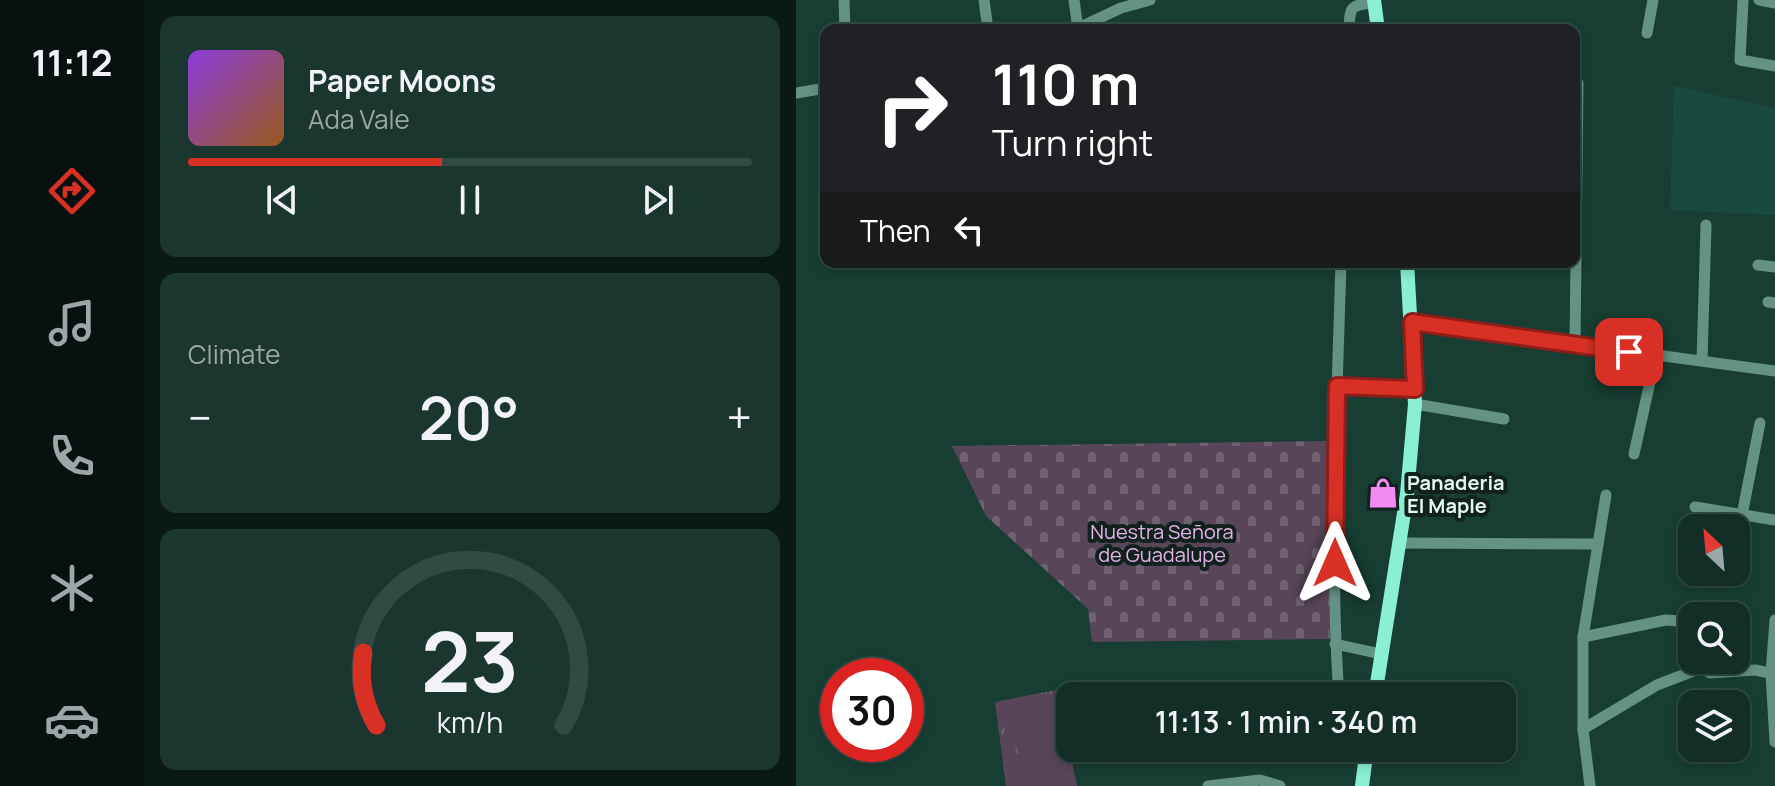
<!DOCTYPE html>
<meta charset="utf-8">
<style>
body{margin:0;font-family:Manrope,sans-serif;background:#1b362f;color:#f1f3f6;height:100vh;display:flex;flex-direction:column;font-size:30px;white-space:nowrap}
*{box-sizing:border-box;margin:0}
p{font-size:26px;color:#9ca8a7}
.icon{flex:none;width:44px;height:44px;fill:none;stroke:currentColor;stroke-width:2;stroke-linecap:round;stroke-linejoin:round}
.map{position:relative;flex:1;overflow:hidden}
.details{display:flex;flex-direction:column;gap:16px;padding:16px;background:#0a1915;width:652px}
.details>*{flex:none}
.banner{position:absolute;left:24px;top:24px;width:760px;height:244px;border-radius:16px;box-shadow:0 4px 12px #0003,0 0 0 2px #314a44;background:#202124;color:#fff;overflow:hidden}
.needle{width:52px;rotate:334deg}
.controls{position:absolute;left:882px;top:514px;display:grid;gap:16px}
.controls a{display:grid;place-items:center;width:72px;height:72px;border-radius:16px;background:#122e27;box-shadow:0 4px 12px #0003,0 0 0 2px #314a44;font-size:40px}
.speed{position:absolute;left:24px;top:658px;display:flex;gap:16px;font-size:40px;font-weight:700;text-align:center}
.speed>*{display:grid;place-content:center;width:104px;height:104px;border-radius:50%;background:#122e27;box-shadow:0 4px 12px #0003,0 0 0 2px #314a44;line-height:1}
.speed .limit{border:12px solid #d22;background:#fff;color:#111}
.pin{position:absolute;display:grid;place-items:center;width:68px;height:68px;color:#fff;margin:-34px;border-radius:16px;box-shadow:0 4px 12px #0006}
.me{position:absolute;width:88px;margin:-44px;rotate:0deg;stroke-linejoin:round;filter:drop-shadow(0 0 6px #0008)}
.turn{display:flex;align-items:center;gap:28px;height:168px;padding:0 40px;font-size:36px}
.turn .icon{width:104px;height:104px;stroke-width:2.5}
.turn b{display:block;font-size:56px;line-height:68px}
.then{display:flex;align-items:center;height:76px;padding:0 40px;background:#0003;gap:16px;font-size:30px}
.big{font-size:60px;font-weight:600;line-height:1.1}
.details .widget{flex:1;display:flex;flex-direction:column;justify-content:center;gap:12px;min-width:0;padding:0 28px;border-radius:16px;background:#1b362f}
.details .dial{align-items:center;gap:0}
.dial svg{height:208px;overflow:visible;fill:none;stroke:#314a44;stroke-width:7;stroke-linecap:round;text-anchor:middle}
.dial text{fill:#f1f3f6;stroke:none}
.song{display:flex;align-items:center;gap:24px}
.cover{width:96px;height:96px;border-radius:12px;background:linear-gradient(135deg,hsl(270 70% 55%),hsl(30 70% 35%))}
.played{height:8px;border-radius:4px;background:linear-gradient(90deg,#d93025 45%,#314a44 45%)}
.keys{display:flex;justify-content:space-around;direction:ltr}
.heat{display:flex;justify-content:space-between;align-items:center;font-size:44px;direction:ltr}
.trip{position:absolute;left:260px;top:682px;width:460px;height:80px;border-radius:16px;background:#122e27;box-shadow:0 4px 12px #0003,0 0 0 2px #314a44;font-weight:600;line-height:80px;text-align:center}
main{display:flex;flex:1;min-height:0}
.dock{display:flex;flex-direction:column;width:144px;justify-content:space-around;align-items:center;background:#071210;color:#9ca8a7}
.dock .icon{width:56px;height:56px}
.dock .active{color:#d93025}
.dock b{font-size:36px;color:#f1f3f6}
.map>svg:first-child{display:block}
</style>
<main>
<nav class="dock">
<b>11:12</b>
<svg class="icon active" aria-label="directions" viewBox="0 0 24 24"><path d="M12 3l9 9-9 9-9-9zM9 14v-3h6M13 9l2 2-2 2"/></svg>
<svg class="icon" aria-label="music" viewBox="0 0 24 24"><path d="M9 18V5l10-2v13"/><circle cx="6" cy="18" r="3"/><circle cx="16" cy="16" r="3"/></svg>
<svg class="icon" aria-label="phone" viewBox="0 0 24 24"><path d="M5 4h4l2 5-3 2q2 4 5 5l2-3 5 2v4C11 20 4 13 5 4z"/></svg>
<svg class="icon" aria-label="climate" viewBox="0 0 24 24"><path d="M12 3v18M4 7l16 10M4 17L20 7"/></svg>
<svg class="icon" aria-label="car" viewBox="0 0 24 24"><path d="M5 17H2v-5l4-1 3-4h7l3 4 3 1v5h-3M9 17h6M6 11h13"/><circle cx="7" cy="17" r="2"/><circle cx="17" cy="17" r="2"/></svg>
</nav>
<section class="details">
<div class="widget">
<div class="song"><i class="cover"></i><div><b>Paper Moons</b><p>Ada Vale</p></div></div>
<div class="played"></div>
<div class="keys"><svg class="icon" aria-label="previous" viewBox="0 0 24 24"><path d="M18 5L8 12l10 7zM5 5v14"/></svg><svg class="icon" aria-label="pause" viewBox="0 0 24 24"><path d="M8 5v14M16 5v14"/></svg><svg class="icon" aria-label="next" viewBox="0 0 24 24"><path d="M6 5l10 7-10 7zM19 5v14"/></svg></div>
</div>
<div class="widget"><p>Climate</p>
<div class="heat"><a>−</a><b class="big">20°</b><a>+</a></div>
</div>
<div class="widget dial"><svg viewBox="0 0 100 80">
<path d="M14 69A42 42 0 1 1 86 69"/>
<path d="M14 69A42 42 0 0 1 9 41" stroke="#d93025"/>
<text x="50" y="56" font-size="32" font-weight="700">23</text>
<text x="50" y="72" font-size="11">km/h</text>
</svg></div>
</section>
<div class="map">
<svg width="979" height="786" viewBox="0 0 979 786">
<defs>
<pattern id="grass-tufts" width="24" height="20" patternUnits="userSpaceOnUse" patternTransform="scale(2)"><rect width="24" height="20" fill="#584658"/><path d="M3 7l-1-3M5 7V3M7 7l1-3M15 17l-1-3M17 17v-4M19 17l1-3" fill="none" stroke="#706170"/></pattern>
<pattern id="cemetery-stones" width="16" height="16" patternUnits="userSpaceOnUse" patternTransform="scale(2)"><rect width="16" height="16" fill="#584658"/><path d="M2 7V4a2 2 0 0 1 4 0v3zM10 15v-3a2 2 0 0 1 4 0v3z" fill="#706170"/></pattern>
</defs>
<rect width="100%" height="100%" fill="#183e34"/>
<path fill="#194a3f" d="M878 86 979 108V215L874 210Z"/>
<path fill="url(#grass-tufts)" d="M260 690 281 786H210L199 702Z"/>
<path fill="url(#cemetery-stones)" d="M530 441 534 639 296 642 292 609 190 516 156 446Z"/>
<path fill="#584658" d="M261 693 281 786H229L212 703Z"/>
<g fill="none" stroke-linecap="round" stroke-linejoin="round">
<g stroke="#649285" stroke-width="11">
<path d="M48 0 49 30"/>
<path d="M188 0 192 30"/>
<path d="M278 0 282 29"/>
<path d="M947 0 944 60 979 66"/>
<path d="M963 0 979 3"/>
<path d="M278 30 325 8 354 0"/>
<path d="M553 30C554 5 554 6 579 2"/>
<path d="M851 33 857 0"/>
<path d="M778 83H782L779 344"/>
<path d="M0 93 30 88"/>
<path d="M962 265 979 267"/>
<path d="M972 302 979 303"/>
<path d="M616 322 979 371"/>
<path d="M906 361 910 225"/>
<path d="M541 386 619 389"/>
<path d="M619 404 708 419"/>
<path d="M838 454 860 355"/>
<path d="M899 507 979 520"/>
<path d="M946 515 964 423"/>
<path d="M602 543 802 544"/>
<path d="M979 620 975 674 979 742"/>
<path d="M787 637 870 620 882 621 890 629 896 645"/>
<path d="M539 644 585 654"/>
<path d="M902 660 905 668 914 673 959 670 979 674"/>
<path d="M543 696C533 552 541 406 545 262"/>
<path d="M787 729 861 685 905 668"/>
<path d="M412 786 464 780 484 786"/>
<path d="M794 786 787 729V637L810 495"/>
</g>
<g stroke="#8aefd3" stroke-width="14">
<path d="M578 0 582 30"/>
<path d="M579 696 611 494 619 404 611 262"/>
<path d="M566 786 571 748"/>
</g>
</g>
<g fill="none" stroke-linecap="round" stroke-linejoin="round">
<g stroke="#8d1f18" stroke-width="20">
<path id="route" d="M539 563 541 386 619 389 616 322 833 352"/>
</g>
<use href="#route" stroke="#d93025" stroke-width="14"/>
</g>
<defs>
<g id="shop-bare" transform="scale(2.4)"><path d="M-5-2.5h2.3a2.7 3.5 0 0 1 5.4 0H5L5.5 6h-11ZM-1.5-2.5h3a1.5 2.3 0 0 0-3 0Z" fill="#f28af3" stroke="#11211d" stroke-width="2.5" paint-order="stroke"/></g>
</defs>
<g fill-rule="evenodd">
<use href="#shop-bare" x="587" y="493"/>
</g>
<g text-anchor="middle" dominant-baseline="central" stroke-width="8" stroke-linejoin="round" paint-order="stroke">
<g font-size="20" font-weight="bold" fill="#e2f7f0" stroke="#11211d" text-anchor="start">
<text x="611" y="482">Panaderia<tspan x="611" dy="23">El Maple</tspan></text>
</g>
<g font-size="20" fill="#e7b3e7" stroke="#11211d">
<text x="366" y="531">Nuestra Señora<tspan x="366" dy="23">de Guadalupe</tspan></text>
</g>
</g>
</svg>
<div class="controls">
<a><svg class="needle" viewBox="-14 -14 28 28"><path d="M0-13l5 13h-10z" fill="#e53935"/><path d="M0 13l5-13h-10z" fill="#9ca8a7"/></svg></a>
<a><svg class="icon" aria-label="search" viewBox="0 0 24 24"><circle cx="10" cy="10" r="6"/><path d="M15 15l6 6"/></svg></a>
<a><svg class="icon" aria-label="layers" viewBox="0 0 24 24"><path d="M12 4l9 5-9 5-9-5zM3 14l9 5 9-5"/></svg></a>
</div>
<div class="speed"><div class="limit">30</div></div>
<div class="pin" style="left:833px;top:352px;background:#d93025"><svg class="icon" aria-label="arrive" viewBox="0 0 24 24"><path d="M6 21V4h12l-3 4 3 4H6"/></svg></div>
<svg class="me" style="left:539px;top:563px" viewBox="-20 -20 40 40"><path d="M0-17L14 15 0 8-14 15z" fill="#d93025" stroke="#fff" stroke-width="4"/></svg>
<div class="trip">11:13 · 1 min · 340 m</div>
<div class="banner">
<div class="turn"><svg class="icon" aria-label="right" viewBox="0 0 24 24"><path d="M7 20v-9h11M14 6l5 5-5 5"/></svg><div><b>110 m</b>Turn right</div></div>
<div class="then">Then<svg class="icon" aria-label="left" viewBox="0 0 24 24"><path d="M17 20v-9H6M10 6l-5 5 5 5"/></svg></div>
</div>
</div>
</main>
